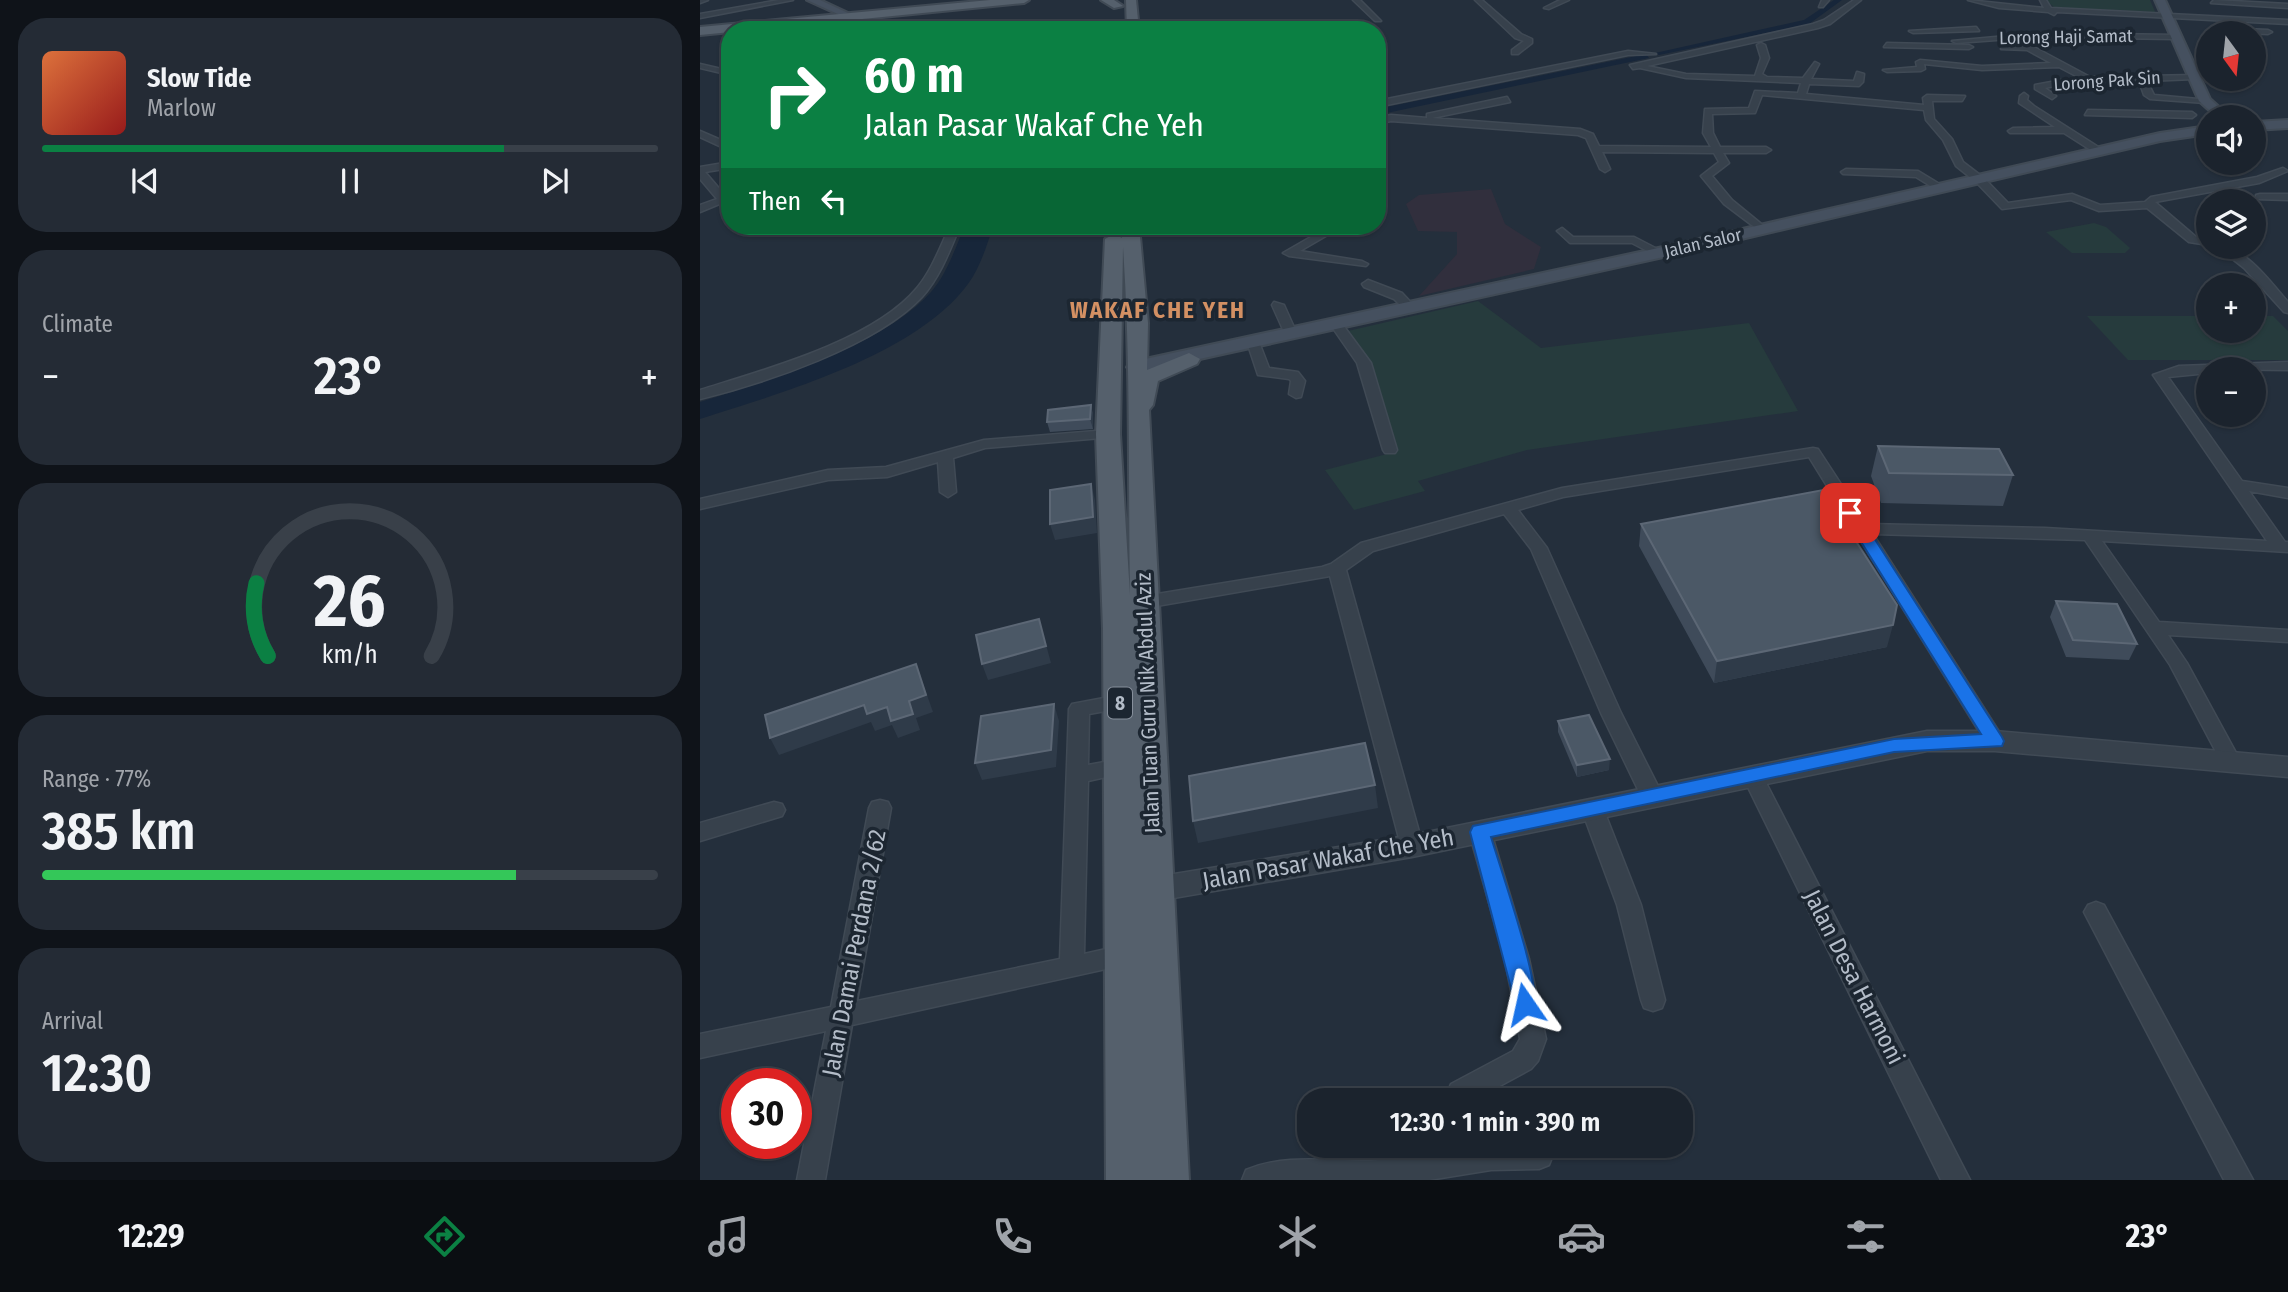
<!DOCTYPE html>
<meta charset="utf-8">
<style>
body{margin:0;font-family:"Fira Sans Condensed",sans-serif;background:#242b35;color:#f1f3f6;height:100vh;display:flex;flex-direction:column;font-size:26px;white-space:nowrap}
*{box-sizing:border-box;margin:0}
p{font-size:23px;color:#a0a4aa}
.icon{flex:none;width:38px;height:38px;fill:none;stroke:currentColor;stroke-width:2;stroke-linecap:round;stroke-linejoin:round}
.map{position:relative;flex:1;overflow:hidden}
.panel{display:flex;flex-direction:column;gap:18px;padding:18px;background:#0f1319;width:700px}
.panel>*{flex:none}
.guide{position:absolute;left:21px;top:21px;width:665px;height:214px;border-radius:28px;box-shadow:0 2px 5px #0004,0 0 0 2px #394049;background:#0b8043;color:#fff;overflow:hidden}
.needle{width:46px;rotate:165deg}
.tools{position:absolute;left:1496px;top:21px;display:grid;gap:14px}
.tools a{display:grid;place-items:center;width:70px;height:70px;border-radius:50%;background:#1b232d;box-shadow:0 2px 5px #0004,0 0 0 2px #394049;font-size:35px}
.speed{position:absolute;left:21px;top:1068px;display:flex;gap:14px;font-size:35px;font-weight:700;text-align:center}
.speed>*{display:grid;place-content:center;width:91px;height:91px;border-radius:50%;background:#1b232d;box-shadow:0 2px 5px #0004,0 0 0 2px #394049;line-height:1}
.speed .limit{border:10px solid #d22;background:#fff;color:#111}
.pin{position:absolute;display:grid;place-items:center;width:60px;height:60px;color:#fff;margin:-30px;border-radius:14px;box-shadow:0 4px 10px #0006}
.me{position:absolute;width:77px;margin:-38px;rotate:349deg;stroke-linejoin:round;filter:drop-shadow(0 0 5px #0008)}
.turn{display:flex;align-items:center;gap:24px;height:147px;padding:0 28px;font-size:32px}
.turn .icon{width:91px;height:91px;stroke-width:2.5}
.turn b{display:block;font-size:49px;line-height:60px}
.then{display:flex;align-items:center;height:66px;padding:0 28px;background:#0003;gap:14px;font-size:26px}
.big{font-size:52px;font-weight:600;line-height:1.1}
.panel .card{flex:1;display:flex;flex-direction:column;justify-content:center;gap:10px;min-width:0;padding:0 24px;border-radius:28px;background:#242b35}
.panel .dial{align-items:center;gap:0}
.dial svg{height:182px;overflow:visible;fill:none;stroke:#394049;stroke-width:7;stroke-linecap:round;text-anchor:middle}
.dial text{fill:#f1f3f6;stroke:none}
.song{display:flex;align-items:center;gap:21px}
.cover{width:84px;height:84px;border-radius:10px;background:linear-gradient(135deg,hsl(20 70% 55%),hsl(0 70% 35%))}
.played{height:7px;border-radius:4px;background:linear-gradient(90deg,#0b8043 75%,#394049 75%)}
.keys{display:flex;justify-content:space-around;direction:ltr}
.heat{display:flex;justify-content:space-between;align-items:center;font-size:38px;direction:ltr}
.charge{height:10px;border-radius:5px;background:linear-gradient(90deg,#34c759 77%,#394049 0)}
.trip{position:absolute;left:597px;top:1088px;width:396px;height:70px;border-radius:28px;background:#1b232d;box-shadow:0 2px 5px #0004,0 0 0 2px #394049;font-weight:600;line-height:70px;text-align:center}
.tab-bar{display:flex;height:112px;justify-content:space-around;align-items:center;background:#0b0e12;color:#a0a4aa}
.tab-bar .icon{width:49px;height:49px}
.tab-bar .on{color:#0b8043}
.tab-bar b{font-size:32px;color:#f1f3f6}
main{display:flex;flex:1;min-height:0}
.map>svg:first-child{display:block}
</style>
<main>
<section class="panel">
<div class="card">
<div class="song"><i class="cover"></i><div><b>Slow Tide</b><p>Marlow</p></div></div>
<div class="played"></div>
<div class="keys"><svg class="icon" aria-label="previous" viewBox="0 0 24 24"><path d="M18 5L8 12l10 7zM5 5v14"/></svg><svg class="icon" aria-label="pause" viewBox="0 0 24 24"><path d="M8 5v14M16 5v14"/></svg><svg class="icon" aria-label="next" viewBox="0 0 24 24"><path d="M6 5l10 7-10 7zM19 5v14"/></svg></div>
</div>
<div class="card"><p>Climate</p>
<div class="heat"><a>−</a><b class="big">23°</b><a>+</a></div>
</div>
<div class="card dial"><svg viewBox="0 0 100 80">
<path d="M14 69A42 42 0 1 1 86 69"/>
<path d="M14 69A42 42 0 0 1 9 37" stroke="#0b8043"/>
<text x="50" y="56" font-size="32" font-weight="700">26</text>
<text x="50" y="72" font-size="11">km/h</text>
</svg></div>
<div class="card"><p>Range · 77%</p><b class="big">385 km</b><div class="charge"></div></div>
<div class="card"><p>Arrival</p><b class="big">12:30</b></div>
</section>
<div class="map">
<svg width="1588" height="1180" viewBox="0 0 1588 1180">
<rect width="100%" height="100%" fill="#242f3c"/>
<path fill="#312f3d" d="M791 189 805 224 841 247 834 269 719 296 757 254V232L718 231 706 204 719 195Z"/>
<g fill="#263b3d">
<path d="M1346 0H1450L1456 14 1356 9Z"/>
<path d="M1394 223 1406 227 1430 248 1425 253H1372L1346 232Z"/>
<path d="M778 301 841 348 1049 323 1098 411 827 450 718 481 725 491 654 510 625 470 695 452 670 363 648 331Z"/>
<path d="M1387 316H1508V331H1554V316H1573L1588 331V360H1428Z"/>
</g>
<path fill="#17263a" d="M265 226H293C287 245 280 268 268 284 216 355 81 393 0 419V402C70 380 181 347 231 292 247 274 255 248 265 226Z"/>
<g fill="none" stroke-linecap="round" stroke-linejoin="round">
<g fill="#17263a" fill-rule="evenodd">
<path d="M1134 0H1142L1109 24 959 55 955 53 1104 20Z"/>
<path d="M946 54 949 58 677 115V109Z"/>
</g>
<g stroke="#404a55" stroke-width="3">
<g id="minor">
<path d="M0 0H8L0 3Z"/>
<path d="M79 0H93L0 18V14Z"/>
<path d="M653 0H660L681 21H675Z"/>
<path d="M775 0H782L821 34 832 39V43L818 54H812V50L824 41 815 38Z"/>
<path d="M860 0H869L849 9 844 8Z"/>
<path d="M1122 0H1129L1123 7H1119Z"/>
<path d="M1154 0H1161L1130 24 1118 28 947 66 986 74 1055 76 1061 58 1057 45 1061 43 1065 45 1069 58 1062 74 1067 77 1103 78 1115 62 1119 64 1111 79 1154 81 1157 72 1164 74 1163 82 1159 86 1109 84 1106 94 1224 105 1223 98 1227 95 1265 96 1262 101H1232L1234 119 1252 139 1263 162 1284 178 1308 203 1372 194 1400 205 1445 202 1451 197 1557 177 1583 168 1588 171 1559 183 1455 202 1496 237 1508 239V245L1489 242 1447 208 1399 211 1371 200 1302 209 1276 182 1256 166 1243 140 1226 120 1224 110 1062 95 1055 113 1012 114 1013 133 1020 147H1066L1071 150 1066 153H1023L1029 163 1012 176 1032 200 1065 227 1066 229 1061 232 1024 204 1001 176 1019 162 1014 153 902 152 910 169 905 172 900 169 886 138 878 135 691 121 677 124V118L691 115 727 118V114L807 97 810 102 732 118 880 129 893 134 899 146 1011 147 1003 133 1005 109 1049 108 1055 91 1098 93 1101 83 986 78 940 68 933 69 930 65 1113 24 1124 20Z"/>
<path d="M1268 0 1344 8 1340 0H1346L1351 8 1588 20V24L1357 12 1354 15 1348 12 1299 8Z"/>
<path d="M1514 0 1588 4V8L1511 3Z"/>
<path d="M150 14H154L191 30H181L150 16Z"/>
<path d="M418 22 421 26 340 30 343 28Z"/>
<path d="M1276 27 1279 31 1213 33 1209 31Z"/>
<path d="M1520 28 1568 30 1572 32 1568 34 1517 32Z"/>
<path d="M1339 33 1476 35 1480 37 1476 39 1339 37 1256 43 1252 41Z"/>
<path d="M1187 43 1269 45 1273 47 1269 49 1184 47Z"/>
<path d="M1304 45 1332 46 1390 77 1497 75 1494 79 1447 81 1454 95 1509 100 1505 103 1450 99 1444 95 1439 81 1373 82 1345 88 1356 96 1352 99 1335 89V85L1378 77 1359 67 1282 70 1224 64 1225 69 1221 71 1187 72 1183 70 1217 67 1216 62 1220 60 1282 66 1351 63 1327 50 1301 49Z"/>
<path d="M928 51 956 54 928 55 677 107V101Z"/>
<path d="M0 64 30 71V75L0 68Z"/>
<path d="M677 72 681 74V79L677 81Z"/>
<path d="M1324 93 1328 96 1327 100 1334 106 1403 150V154H1397L1364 133H1310L1308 131 1313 128 1355 127 1319 103 1320 96Z"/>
<path d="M1388 110 1492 112 1496 115 1492 118 1385 115Z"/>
<path d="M0 131 30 144V151L0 137Z"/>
<path d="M30 162V168L5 172 29 200 0 212V205L17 199 0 179V167Z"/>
<path d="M1146 169 1218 171 1246 188 1237 190 1216 177 1143 174 1141 172Z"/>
<path d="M1560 194H1588V200L1556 199V195Z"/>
<path d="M250 226H260C250 250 240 277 222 297 176 346 65 383 0 399V390C64 370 173 341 217 288 232 270 240 247 250 226Z"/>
<path d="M630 226H643L600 251 662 261 668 264 666 266 589 256 583 253Z"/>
<path d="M862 228 873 237H934L965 253 955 255 932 243H870L857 231Z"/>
<path d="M1517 247C1546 246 1570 282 1588 302V313L1584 312 1544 268Z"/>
<path d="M668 280 702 293 716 308 706 311 694 299 664 287 662 284Z"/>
<path d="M574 302 584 305 597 334 596 337H586L585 334 572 305Z"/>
<path d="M636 320 640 321 671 363 697 450 695 453H685L683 450 657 363 630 324Z"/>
<path d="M553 338 559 342 569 368 598 372 605 381 601 397 596 398 589 394 591 381 589 379 558 375 547 342Z"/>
<path d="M1588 362V370L1508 369V373L1468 377 1542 481 1588 488V498L1549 491 1585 542H1588V552L1402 541 1459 622 1588 630V642L1468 635 1487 663 1541 762 1538 767 1531 770 1524 767 1470 665 1385 540 1173 534 1305 741 1302 746H1288L1109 457 863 497 818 510 847 548 921 713 963 796 960 802 952 804 944 802 901 713 831 549 804 514 673 551 646 570 723 846 720 852 712 855 704 852 701 846 630 576 445 608 436 602 445 596 622 567 631 564 661 543 862 488 1113 448 1118 449 1167 524 1345 528 1567 541 1453 375 1479 366Z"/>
<path d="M408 430 415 434 413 437 285 448 253 458 256 492 248 497 240 492 238 462 187 477 128 480 0 509V499L128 470 186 467 284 440Z"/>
<path d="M420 695 427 697 430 702 427 707 389 714 388 765 421 759 428 762 431 767 428 772 388 781 384 954 424 945 433 949 436 956 433 963 152 1025 125 1180H97L126 1031 0 1058V1034L131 1007 169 808 172 802 180 800 188 802 191 808 157 1001 360 959 369 709 372 704Z"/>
<path d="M1052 767 1059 769 1062 775 1270 1180H1241L1042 775 1045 769Z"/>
<path d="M892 800 900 802 903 808 941 905 965 1000 962 1008 953 1011 944 1008 941 1000 917 905 881 808 884 802Z"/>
<path d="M74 802 82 804 85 810 82 816 0 841V823Z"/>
<path d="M780 823 788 826 791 832 829 959 846 1039 838 1061 831 1069 772 1101H750L747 1093 751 1084 813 1051 820 1039 805 959 769 832 772 826Z"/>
<path d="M1396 902 1404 905 1553 1180H1524L1384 912 1388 905Z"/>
<path d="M765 1146H849L853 1155 849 1165 839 1169 791 1170 729 1180H542L546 1170C589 1152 635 1163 680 1160 708 1158 737 1151 765 1146Z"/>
</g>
</g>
<g stroke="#404a55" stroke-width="3">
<path id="tertiary" d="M1227 731H1295L1588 757V777L1295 751H1227L712 857 456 901 445 898 441 889 445 880 456 877 712 835Z"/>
</g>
<g stroke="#404a55" stroke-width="4">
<g id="secondary">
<path d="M107 0H120L148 13 140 15Z"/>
<path d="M1455 0H1465L1510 99 1530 117H1517L1499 101Z"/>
<path d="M1588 120V128L1554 130V122Z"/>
<path d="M1508 126V134L1460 141 986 252 436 373 427 367 436 361 986 242 1460 133Z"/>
</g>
</g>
<g stroke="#404a55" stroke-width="4">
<g id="primary">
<path d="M290 0H329L324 3 0 35V27Z"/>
<path d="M401 0H414L423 6 414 8Z"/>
<path d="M426 0H436L439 30H427Z"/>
<path d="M421 226H439L448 323 447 370 489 353 500 359 497 364 458 381 453 405 449 410 489 1180H406L403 629 396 434 405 239 414 234 422 238ZM423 247C431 363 428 479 430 595L420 434Z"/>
</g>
</g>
<use href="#minor" fill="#37414c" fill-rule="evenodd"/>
<use href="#tertiary" fill="#37414c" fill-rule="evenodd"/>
<use href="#secondary" fill="#45505f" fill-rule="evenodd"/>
<use href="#primary" fill="#55606c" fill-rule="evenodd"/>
</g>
<g fill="#3f4b5a">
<path d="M391 405 393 415V429L350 432 347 422Z"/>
<path d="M1178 446 1313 475 1303 506 1181 503 1171 476Z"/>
<path d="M941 524 1187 647 1014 683 939 546Z"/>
<path d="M1356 601 1437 644 1429 660 1366 657 1350 617Z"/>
<path d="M858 721 909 770 877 777 858 732Z"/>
</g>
<g fill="#2f3b49">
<path d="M391 405 393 415V429L390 419Z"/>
<path d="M391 484 395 500 397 533 355 540 350 524Z"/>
<path d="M339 619 351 663 288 680 282 664Z"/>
<path d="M1193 625 1187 647 1014 683 1017 661Z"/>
<path d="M216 664 233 712 216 718 220 730 198 738 192 725 175 731 171 722 79 755 70 738 164 705 187 707 209 701Z"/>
<path d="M354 704 359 721 356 767 282 780 275 763Z"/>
<path d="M910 759 909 770 877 777V765Z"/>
<path d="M675 785 678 808 498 843 493 821Z"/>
</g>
<g fill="#4b5866" stroke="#5c6775" stroke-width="2">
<path d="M391 405 390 419 347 422 348 410Z"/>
<path d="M1178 446 1299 449 1313 475 1189 473Z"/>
<path d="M391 484 393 517 350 524V490Z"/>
<path d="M1123 490 1197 605 1193 625 1017 661 941 524Z"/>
<path d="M1356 601 1417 604 1437 644 1373 640Z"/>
<path d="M339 619 346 646 282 664 276 635Z"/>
<path d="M216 664 226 695 209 701 213 714 191 721 187 707 167 714 164 705 70 738 65 715Z"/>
<path d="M354 704 351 750 275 763 281 716Z"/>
<path d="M889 715 910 759 877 765 858 721Z"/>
<path d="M665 743 675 785 493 821 489 776Z"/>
</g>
<path fill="#1a73e8" stroke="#114b97" stroke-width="2" d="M1150 509 1158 513 1302 737 1304 741 1302 746 1194 752 791 837C800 867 843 990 834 1011L825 1014 817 1011 770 832 773 826 1194 739 1281 734 1143 513Z"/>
<g text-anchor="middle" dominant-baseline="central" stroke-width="7" stroke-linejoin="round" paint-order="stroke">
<g font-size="18" fill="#b3bcc8" stroke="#1c2631">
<text transform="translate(1366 37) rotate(-1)">Lorong Haji Samat</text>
<text transform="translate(1407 81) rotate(-4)">Lorong Pak Sin</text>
<text transform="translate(1003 243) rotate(-13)">Jalan Salor</text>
</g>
<rect fill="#1c2631" stroke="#868f9b" stroke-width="2" x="408" y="687.5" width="24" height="31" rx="5"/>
<g font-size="19" font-weight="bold" fill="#b3bcc8">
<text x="420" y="703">8</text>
</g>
<g font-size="21" fill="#b3bcc8" stroke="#1c2631">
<text transform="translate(448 703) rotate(-92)">Jalan Tuan Guru Nik Abdul Aziz</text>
</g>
<g font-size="23" font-weight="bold" letter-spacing="2" fill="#d39063" stroke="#1c2631">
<text x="458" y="310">WAKAF CHE YEH</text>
</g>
<g font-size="24" fill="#b3bcc8" stroke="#1c2631">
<text transform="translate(628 859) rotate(-10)">Jalan Pasar Wakaf Che Yeh</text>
<text transform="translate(154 953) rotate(-79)">Jalan Damai Perdana 2/62</text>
<text transform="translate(1154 977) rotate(63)">Jalan Desa Harmoni</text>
</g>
</g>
</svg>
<div class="tools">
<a><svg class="needle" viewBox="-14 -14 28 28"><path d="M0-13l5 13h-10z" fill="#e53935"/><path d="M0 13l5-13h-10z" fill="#a0a4aa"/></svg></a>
<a><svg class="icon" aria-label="sound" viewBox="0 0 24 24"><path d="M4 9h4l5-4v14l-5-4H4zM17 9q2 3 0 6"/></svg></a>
<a><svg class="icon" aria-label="layers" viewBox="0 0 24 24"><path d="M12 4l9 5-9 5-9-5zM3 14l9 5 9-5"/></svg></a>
<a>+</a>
<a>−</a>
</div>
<div class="speed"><div class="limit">30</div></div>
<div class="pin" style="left:1150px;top:513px;background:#d93025"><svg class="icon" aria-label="arrive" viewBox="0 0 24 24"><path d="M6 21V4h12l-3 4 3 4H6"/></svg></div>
<svg class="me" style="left:825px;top:1004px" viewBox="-20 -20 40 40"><path d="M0-17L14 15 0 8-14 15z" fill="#1a73e8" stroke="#fff" stroke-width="4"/></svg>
<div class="trip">12:30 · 1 min · 390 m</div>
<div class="guide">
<div class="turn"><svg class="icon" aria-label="right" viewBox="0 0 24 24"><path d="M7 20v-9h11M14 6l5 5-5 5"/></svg><div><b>60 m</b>Jalan Pasar Wakaf Che Yeh</div></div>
<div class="then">Then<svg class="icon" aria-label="left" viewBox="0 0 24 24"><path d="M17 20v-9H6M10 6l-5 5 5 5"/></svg></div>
</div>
</div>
</main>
<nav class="tab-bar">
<b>12:29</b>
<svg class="icon on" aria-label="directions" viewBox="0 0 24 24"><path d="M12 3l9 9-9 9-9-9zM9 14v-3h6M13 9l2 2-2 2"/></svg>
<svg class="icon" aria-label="music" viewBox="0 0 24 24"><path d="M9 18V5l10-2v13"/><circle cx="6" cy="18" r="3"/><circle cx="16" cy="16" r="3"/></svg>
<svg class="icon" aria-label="phone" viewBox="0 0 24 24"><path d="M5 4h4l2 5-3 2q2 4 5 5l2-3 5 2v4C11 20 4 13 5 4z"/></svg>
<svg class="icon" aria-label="climate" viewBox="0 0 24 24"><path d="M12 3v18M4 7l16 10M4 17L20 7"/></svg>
<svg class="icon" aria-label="car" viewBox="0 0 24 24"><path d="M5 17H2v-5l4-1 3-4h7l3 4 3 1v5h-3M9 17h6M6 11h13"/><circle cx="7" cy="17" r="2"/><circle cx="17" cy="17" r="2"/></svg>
<svg class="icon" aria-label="filters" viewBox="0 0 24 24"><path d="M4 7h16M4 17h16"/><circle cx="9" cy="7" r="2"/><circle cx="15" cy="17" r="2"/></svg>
<b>23°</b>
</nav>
